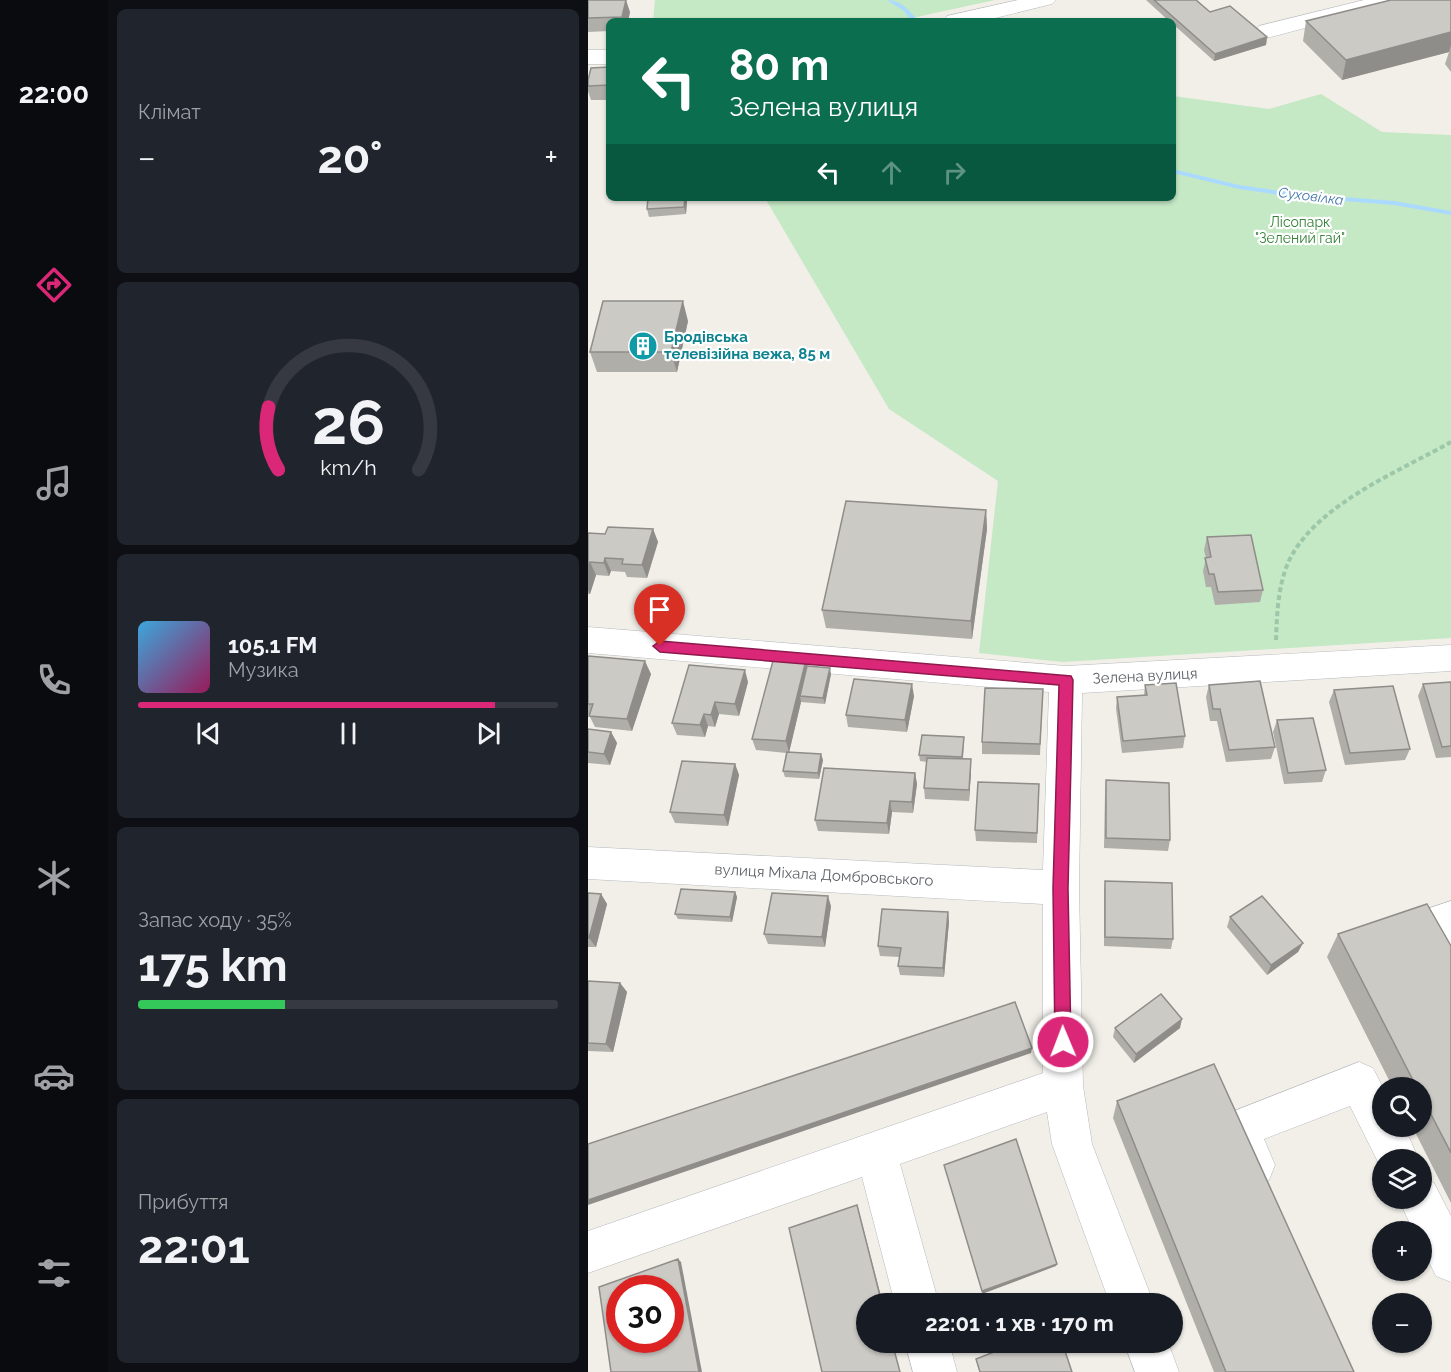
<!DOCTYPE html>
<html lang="uk">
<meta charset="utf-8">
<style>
body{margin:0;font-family:Raleway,sans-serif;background:#20242c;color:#f1f3f6;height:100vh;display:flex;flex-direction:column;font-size:22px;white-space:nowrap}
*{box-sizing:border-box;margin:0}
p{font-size:20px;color:#9ea1a6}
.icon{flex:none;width:33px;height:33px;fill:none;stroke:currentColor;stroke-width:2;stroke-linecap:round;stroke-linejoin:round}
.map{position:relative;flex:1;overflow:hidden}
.drawer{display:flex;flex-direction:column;gap:9px;padding:9px;background:#0d0f14;width:480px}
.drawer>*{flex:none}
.hud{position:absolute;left:18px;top:18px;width:570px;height:183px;border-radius:9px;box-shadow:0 2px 4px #0004;background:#0b6e4f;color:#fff;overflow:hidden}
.buttons{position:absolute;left:784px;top:1077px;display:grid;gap:12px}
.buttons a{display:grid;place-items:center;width:60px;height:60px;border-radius:50%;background:#171b24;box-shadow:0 2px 4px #0004;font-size:30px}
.speed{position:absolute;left:18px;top:1275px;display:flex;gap:12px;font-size:30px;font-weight:700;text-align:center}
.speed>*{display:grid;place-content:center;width:78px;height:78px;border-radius:50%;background:#171b24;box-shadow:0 2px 4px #0004;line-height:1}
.speed .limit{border:9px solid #d22;background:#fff;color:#111}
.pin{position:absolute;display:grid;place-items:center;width:51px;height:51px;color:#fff;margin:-62px -26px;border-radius:50% 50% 50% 0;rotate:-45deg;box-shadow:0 0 6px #0007}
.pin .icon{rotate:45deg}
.me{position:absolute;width:66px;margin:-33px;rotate:359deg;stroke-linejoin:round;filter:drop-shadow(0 0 4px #0008)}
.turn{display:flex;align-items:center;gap:21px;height:126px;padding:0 24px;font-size:27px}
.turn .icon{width:78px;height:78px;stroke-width:2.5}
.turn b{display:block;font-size:42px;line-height:51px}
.lanes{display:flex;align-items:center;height:57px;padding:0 24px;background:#0003;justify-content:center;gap:30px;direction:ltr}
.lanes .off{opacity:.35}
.big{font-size:45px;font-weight:700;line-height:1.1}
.drawer .widget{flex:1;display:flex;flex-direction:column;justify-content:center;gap:9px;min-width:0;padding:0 21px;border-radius:9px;background:#20242c}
.drawer .dial{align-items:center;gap:0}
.dial svg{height:156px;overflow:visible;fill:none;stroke:#363941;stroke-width:7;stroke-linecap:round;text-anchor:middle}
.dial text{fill:#f1f3f6;stroke:none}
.song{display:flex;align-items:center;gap:18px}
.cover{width:72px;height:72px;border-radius:9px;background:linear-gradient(135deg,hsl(200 70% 55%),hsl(330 70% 35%))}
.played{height:6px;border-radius:3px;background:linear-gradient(90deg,#db2777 85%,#363941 85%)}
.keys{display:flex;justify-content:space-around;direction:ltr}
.heat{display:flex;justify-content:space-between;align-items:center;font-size:33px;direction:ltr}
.charge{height:9px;border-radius:4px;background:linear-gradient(90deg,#34c759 35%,#363941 0)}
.trip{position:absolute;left:268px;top:1293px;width:327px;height:60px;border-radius:30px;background:#171b24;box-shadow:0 2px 4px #0004;font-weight:700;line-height:60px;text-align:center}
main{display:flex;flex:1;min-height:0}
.tabs{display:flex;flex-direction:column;width:108px;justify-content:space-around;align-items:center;background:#090b0e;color:#9ea1a6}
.tabs .icon{width:42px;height:42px}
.tabs .on{color:#db2777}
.tabs b{font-size:27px;color:#f1f3f6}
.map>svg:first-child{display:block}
</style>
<main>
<nav class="tabs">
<b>22:00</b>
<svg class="icon on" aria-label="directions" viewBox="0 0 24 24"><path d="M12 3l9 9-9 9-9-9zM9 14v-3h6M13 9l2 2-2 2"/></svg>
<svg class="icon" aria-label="music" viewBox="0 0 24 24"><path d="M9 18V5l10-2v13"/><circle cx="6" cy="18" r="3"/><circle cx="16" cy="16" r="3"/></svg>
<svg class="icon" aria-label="phone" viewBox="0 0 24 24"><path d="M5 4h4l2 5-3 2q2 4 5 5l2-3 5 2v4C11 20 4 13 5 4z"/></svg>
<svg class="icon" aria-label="climate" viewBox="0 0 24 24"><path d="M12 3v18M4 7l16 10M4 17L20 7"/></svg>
<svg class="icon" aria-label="car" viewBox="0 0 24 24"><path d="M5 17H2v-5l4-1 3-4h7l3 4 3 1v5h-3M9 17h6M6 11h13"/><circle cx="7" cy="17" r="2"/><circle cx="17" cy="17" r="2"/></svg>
<svg class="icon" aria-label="filters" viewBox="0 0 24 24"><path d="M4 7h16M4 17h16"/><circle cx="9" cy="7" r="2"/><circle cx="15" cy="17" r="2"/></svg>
</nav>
<section class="drawer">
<div class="widget"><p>Клімат</p>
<div class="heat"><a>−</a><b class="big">20°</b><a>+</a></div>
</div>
<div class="widget dial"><svg viewBox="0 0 100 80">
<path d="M14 69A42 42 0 1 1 86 69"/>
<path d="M14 69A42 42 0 0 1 9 37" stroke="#db2777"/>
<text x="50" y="56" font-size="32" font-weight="700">26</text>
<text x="50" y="72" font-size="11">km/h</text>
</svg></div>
<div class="widget">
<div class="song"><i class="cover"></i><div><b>105.1 FM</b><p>Музика</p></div></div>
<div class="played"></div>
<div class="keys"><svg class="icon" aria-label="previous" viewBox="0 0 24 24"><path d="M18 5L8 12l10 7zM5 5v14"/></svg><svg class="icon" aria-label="pause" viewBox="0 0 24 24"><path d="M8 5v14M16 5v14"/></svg><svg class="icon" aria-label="next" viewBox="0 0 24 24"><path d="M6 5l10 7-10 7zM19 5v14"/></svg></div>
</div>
<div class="widget"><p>Запас ходу · 35%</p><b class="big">175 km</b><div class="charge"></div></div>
<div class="widget"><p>Прибуття</p><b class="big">22:01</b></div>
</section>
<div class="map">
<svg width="863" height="1372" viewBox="0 0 863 1372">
<rect width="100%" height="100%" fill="#f1efe8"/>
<g fill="#c5e8c5">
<path d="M67 0H407L310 21H65Z"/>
<path d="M733 94 794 132 863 135V638L474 662 391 653 410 481 301 409 177 198H585V96L681 109Z"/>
</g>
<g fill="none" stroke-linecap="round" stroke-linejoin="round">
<g fill="#aadaff" fill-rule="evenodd">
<path d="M299 0C313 0 322 11 330 21H324L316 11Z"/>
<path d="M585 169 651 185 706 193 806 201 863 211V215L806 205 706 197 651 189 585 173Z"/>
</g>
<g stroke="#b5b8bc" stroke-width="1">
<g id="minor">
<path d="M430 0H468L464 4 395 21H356L359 16Z"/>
<path d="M776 0H812L808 4 679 38 671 36 668 31 671 26Z"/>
<rect x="0" y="50" width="21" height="14"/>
<path d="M0 627 478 666 863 645V671L494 693 491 888 495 1086 504 1144 566 1304H522L464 1144 459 1112 312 1164 351 1304H307L274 1177 0 1273V1231L455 1073V904L0 879V847L455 870 461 692 0 653Z"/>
<path d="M863 901V971L850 966 827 923 833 911Z"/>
<path d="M771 1062 785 1068 795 1088V1126H816L831 1160H795V1172L762 1106 676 1139 687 1165 681 1180 666 1186 651 1180 630 1129 636 1115Z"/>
<path d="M834 1178 846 1183 863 1216V1282L848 1276 834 1248V1232H826L810 1198H834Z"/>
<path d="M317 1342H361L369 1372H325Z"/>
<path d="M536 1342H580L591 1372H547Z"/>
</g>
</g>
<path stroke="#9cc7a9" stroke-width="4" stroke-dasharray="5 3" stroke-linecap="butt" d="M688 640C689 612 690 580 704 555 734 502 812 471 863 442"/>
<use href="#minor" fill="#fff" fill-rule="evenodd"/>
</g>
<g fill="#afaea9">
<path d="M0 0 42 12 40 21H21V31L0 32Z"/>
<path d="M558 0H608L622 12 679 37 678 45 626 61 585 24V21H581Z"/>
<path d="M863 0V72L857 64 861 52 754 80 715 41 718 21Z"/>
<path d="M21 67V100H3L0 91V80Z"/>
<path d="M60 198H98L99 201 98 214 61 217 59 209Z"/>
<path d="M100 321 89 372H9L2 352Z"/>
<path d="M398 510 399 529 384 639 238 628 234 610Z"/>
<path d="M65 529 70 542 59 578 39 577 37 572 23 571 21 576 8 575 2 594H0V533L17 534Z"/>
<path d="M619 537 675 590 672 602 627 605 623 587H618L615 571 618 558 616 550Z"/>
<path d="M0 656 63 674 44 731 7 727 1 715H0Z"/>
<path d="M219 666 243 674 237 704 213 702 201 752 235 760 231 779 197 777 195 771 198 753 168 750 164 739Z"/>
<path d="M160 682 151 716 131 714 127 727 120 726 117 737 89 735 84 723Z"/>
<path d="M863 682V757L848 758 830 696 835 684Z"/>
<path d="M557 685 597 736 595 748 534 753 528 709 529 697 556 695Z"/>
<path d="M621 685 687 747 683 759 638 762 629 721H622L618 697Z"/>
<path d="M455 689 452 755 394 754V742Z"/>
<path d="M746 690 822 749 817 760 757 765 741 702Z"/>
<path d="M326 696 319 732 260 727 258 715Z"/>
<path d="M689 720 738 770 734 782 696 784 685 732Z"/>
<path d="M0 729 23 732 29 743 22 765 0 763Z"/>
<path d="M376 743 375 759 383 771 381 801 337 799 336 788 339 762 332 761 331 755Z"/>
<path d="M147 764 151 775 140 826 87 823 82 812Z"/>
<path d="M327 773 329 784 325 813 304 812 301 834 230 831 227 820Z"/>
<path d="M518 780 582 840 580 851 516 848 517 792Z"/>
<path d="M451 784 449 843 388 841 387 830Z"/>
<path d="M517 881 585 939 583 949 516 946V891Z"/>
<path d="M147 892 149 897 144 922 90 919 87 914Z"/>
<path d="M0 893 13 894 19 904 8 947H0Z"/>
<path d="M243 906 237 947 180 944 176 934Z"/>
<path d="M360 912 361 922 356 977 312 975 310 966 312 957 292 956 290 946Z"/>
<path d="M642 917 715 943 710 952 679 975 639 927Z"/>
<path d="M750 934 863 946V1203L824 1126H834V1088H805L739 957Z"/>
<path d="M0 981 32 983 39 992 25 1052 0 1051Z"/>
<path d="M527 1028H592L546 1063 525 1037Z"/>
<path d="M529 1101 766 1372H626L525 1118Z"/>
</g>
<g fill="#8f8d8a">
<path d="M38 0 42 12 40 21H35L34 17Z"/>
<path d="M863 32V45L861 52 754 80 758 60Z"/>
<path d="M679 37 678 45 626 61 627 54Z"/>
<path d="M97 198H98L99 201 98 214 96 207Z"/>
<path d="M95 301 100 321 89 372 83 352Z"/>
<path d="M398 510 399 529 384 639 383 621Z"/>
<path d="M65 529 70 542 59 578 54 565Z"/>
<path d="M17 558 23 571 21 576 16 563Z"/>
<path d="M2 562 8 575 2 594 0 590V569Z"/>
<path d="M218 660 221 672 212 696 213 702 201 753 198 741Z"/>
<path d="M57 661 63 674 44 731 39 719Z"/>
<path d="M242 668 243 674 237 704 235 698Z"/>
<path d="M157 670 160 682 151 716 147 704Z"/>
<path d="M324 684 326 696 319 732 317 720Z"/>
<path d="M127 702 131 714 127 727 123 715Z"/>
<path d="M116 714 120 726 117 737 112 725Z"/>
<path d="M23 732 29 743 22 765 16 754Z"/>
<path d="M233 754 235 760 231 779 230 773Z"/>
<path d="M383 759V771L381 801V790Z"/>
<path d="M147 764 151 775 140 826 136 815Z"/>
<path d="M327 773 329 784 325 813 324 802Z"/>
<path d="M302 801 304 812 301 834 299 823Z"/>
<path d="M147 892 149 897 144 922 142 917Z"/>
<path d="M13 894 19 904 8 947 1 938Z"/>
<path d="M240 896 243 906 237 947 234 937Z"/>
<path d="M360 912 361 922 356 977 355 968Z"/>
<path d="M715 943 710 952 679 975 683 965Z"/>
<path d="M32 983 39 992 25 1052 18 1044Z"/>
<path d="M594 1019 592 1028 546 1063 548 1054Z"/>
<path d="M444 1048 443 1053 0 1205V1200Z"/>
<path d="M269 1205 270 1208 295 1304H294Z"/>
<path d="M90 1259 93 1262 114 1372H111Z"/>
<path d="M469 1264 468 1266 394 1294V1291Z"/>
</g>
<g fill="#cccac5" stroke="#8f8d8a" stroke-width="1.5" fill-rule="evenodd">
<path d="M0 0H38L34 17 0 18Z"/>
<path d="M566 0H608L622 12 642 6 679 37 627 54Z"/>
<path d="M803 0H863V32L758 60 718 21Z"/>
<path d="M21 67V85L0 86V80L3 68Z"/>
<path d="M60 198H97L96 207 59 209Z"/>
<path d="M15 301H95L83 352H2Z"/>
<path d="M258 501 398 510 383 621 234 610Z"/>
<path d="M20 527 65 529 54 565 34 564 35 559 17 558 16 563 2 562 0 569V533L17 534Z"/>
<path d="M663 535 675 590 630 592 626 574H621L617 558 623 557 619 537Z"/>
<path d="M0 656 57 661 39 719 1 716 5 704H0Z"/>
<path d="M186 657 218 660 198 741 164 739Z"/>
<path d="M101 665 157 670 147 704 127 702 123 715 116 714 112 725 84 723Z"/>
<path d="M219 666 242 668 235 698 212 696Z"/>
<path d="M266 679 324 684 317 720 258 715Z"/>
<path d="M672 681 687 747 641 750 632 709H625L621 685Z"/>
<path d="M863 682V746L854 747 835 684Z"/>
<path d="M588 683 597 736 535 741 529 697 559 695 557 685Z"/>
<path d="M805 686 822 749 762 753 746 690Z"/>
<path d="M397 688 455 689 452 744 394 742Z"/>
<path d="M725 718 738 770 700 773 689 720Z"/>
<path d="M0 729 23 732 16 754 0 752Z"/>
<path d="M334 735 376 737 374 757 331 755Z"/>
<path d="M199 752 233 754 230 773 195 771Z"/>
<path d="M339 758 383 759 381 790 336 788Z"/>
<path d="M94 761 147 764 136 815 82 812Z"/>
<path d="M236 768 327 773 324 802 302 801 299 823 227 820Z"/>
<path d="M518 780 581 783 582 840 518 838Z"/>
<path d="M390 782 451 784 449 833 387 830Z"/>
<path d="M517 881 584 883 585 939 517 937Z"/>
<path d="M93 889 147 892 142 917 87 914Z"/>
<path d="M0 893 13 894 1 938H0Z"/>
<path d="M184 893 240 896 234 937 176 934Z"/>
<path d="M674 896 715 943 683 965 642 917Z"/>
<path d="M839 904 863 946V1153L834 1097V1088H829L750 934Z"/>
<path d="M294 909 360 912 355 968 310 966 313 948 290 946Z"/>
<path d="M0 981 32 983 18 1044 0 1043Z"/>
<path d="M573 994 594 1019 548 1054 527 1028Z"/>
<path d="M427 1002 444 1048 0 1200V1144Z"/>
<path d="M626 1064 766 1372H638L529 1101Z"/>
<path d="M428 1139 469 1264 394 1291 356 1165Z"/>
<path d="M269 1205 294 1304H279V1342H304L312 1372H234L201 1228Z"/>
<path d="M90 1259 111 1372H23L11 1287ZM32 1288H82V1340H32Z"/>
<path d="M432 1342H474L484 1372H392L388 1359Z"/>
</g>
<path fill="#db2777" stroke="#8e194d" stroke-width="1.5" d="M72 641 483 676 485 680 480 888 483 1042 480 1048 475 1050 469 1048 467 1042 465 888 471 685 72 652 65 646Z"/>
<defs>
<g id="building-disc" transform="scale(1.5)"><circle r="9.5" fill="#0f9aa8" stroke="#fff"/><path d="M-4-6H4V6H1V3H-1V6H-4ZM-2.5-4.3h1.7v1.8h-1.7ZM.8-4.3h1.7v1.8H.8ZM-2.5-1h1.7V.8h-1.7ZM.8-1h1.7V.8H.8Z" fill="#fff"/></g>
</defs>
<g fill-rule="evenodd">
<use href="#building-disc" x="55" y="346"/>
</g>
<g text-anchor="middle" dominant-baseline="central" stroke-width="4.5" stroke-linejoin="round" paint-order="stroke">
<g font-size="14" font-style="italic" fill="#4174aa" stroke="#fff">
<text transform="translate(723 196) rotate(7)">Суховілка</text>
</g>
<g font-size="14" fill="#348238" stroke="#fff">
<text x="712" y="222">Лісопарк<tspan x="712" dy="16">"Зелений гай"</tspan></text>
</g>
<g font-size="15" font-weight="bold" fill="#0d838f" stroke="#fff" text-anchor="start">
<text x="76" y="337">Бродівська<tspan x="76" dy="17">телевізійна вежа, 85 м</tspan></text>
</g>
<g font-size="15" fill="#5f6368" stroke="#fff">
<text transform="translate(557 676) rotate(-3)">Зелена вулиця</text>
<text transform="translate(236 875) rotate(3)">вулиця Міхала Домбровського</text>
</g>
</g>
</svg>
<div class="buttons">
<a><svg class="icon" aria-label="search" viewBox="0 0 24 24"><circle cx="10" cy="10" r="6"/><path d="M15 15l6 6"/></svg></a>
<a><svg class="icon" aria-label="layers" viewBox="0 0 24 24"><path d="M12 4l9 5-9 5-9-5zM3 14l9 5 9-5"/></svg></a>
<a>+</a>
<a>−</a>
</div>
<div class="speed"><div class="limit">30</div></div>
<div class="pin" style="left:72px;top:646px;background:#d93025"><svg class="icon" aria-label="arrive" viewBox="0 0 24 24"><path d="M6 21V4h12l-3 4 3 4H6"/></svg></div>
<svg class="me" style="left:475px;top:1042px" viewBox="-20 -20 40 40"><circle r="17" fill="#db2777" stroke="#fff" stroke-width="3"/><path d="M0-11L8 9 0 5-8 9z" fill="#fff"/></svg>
<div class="trip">22:01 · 1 хв · 170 m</div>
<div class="hud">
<div class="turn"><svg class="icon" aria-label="left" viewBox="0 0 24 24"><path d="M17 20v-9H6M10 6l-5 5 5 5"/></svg><div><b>80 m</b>Зелена вулиця</div></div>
<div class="lanes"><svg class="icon" aria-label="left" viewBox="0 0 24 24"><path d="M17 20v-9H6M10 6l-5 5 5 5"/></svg><svg class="icon off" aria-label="ahead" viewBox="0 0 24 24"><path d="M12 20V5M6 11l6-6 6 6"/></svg><svg class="icon off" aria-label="right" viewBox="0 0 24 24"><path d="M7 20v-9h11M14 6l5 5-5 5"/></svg></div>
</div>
</div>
</main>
